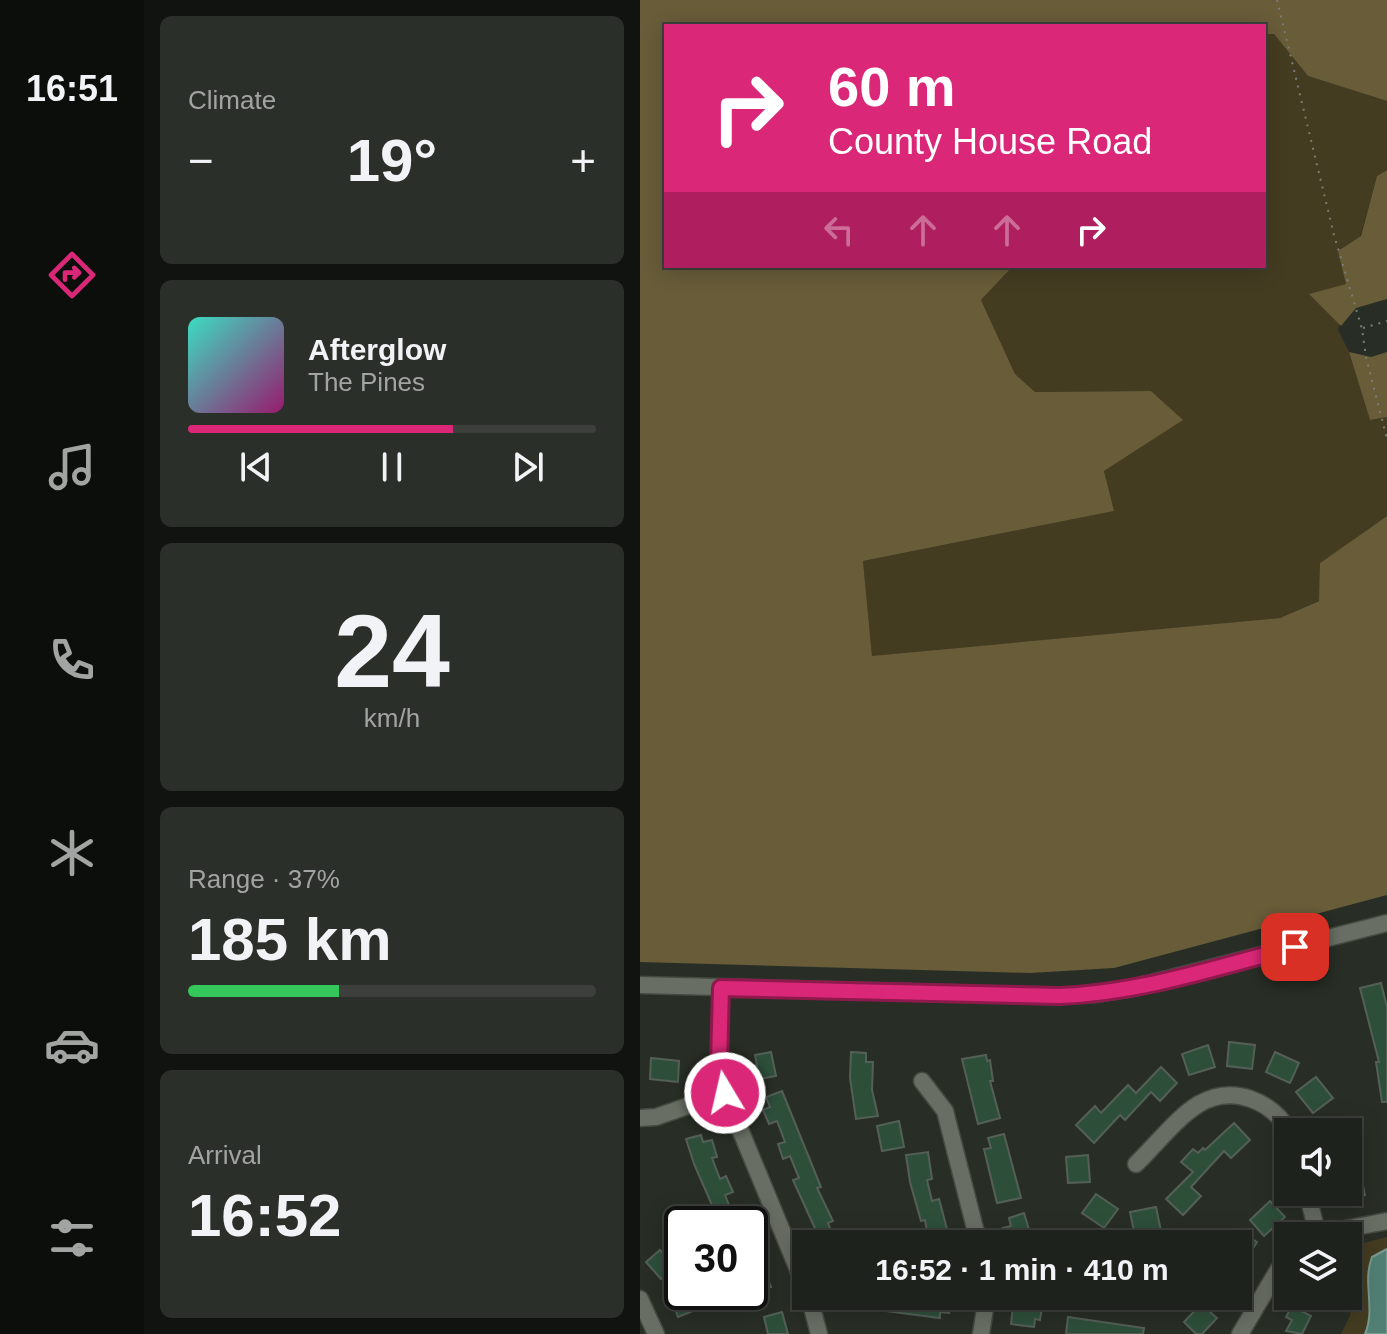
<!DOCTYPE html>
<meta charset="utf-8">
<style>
body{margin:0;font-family:Arial,sans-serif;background:#2b2f29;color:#f1f3f6;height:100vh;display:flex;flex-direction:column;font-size:30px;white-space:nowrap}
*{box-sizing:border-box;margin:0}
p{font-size:26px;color:#a1a4a3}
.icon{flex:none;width:44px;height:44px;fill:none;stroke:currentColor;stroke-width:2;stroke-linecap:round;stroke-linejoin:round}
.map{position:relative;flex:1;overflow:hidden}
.side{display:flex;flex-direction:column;gap:16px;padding:16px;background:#10130f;width:496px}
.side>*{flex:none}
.guide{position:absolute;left:24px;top:24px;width:602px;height:244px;border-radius:0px;box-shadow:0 4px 20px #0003,0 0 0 2px #3c3f3b;background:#db2777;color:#fff;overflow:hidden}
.tools{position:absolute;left:634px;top:1118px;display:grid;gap:16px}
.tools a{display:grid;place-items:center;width:88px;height:88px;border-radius:0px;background:#1e221c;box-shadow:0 4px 20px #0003,0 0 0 2px #3c3f3b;font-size:40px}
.speed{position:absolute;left:24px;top:1206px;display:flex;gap:16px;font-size:40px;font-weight:700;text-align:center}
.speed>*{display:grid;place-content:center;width:104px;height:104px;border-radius:50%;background:#1e221c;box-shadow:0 4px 20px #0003,0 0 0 2px #3c3f3b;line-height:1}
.speed .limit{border:4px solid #111;border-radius:12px;background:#fff;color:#111}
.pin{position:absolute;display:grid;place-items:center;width:68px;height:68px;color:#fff;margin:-34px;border-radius:16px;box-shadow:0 4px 12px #0006}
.me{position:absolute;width:88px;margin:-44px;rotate:351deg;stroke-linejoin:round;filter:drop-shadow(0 0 6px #0008)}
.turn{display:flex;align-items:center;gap:28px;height:168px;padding:0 32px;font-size:36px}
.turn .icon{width:104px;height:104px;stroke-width:2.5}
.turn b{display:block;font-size:56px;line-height:68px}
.lanes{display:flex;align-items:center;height:76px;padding:0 32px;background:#0003;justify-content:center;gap:40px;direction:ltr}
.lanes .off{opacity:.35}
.big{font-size:60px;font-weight:800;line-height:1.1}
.side .card{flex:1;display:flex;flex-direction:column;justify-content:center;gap:12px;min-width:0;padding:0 28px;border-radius:12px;background:#2b2f29}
.side .dial{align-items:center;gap:0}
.dial b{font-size:104px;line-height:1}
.song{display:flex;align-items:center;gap:24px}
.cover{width:96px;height:96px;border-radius:12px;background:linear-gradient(135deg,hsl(170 70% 55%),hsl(320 70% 35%))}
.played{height:8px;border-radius:4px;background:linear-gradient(90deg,#db2777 65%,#3c3f3b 65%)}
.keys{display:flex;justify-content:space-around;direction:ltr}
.heat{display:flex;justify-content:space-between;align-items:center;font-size:44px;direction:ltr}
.charge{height:12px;border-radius:6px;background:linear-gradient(90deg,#34c759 37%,#3c3f3b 0)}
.trip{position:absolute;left:152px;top:1230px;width:460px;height:80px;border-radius:0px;background:#1e221c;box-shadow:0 4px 20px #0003,0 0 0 2px #3c3f3b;font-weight:800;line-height:80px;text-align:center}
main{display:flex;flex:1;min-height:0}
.tab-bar{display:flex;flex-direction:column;width:144px;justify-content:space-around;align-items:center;background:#0c0e0b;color:#a1a4a3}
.tab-bar .icon{width:56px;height:56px}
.tab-bar .on{color:#db2777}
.tab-bar b{font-size:36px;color:#f1f3f6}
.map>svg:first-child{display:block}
</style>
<main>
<nav class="tab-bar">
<b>16:51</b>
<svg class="icon on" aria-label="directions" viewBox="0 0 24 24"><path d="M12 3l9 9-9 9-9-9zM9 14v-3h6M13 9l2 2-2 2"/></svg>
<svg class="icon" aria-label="music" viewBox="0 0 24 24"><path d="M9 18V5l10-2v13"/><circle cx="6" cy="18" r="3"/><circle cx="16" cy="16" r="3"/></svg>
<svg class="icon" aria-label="phone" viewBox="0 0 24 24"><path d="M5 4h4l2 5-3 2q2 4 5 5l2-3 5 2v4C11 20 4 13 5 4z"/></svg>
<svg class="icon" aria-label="climate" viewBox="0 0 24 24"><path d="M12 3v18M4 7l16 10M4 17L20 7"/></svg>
<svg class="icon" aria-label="car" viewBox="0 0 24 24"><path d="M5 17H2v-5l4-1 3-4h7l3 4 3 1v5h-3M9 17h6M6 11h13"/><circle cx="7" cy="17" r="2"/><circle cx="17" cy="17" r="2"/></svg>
<svg class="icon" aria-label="filters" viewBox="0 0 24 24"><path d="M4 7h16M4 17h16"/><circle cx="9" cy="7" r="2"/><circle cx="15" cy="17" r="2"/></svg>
</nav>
<section class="side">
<div class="card"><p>Climate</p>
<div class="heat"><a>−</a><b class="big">19°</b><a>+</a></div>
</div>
<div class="card">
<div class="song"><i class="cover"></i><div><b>Afterglow</b><p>The Pines</p></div></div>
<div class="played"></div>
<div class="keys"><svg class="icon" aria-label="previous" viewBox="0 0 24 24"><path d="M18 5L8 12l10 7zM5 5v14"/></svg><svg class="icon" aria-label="pause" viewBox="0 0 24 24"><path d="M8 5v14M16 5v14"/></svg><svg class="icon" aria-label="next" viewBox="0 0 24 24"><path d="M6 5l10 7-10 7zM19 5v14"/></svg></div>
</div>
<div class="card dial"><b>24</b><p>km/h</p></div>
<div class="card"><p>Range · 37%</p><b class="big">185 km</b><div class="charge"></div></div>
<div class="card"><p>Arrival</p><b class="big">16:52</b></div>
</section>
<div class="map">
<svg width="747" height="1334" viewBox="0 0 747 1334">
<rect width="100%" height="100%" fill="#282e25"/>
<g fill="#443c21">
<path d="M624 34H634L668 76 747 101V170L737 176 707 284 670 295 700 322 698 330 709 352 730 420 747 417V516L680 563V600L640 618 232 657 223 561 473 511 464 471 542 420 511 391 394 392 375 374 341 300 373 266H624Z"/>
<path d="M747 1237V1334H701L710 1316 711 1305 708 1247Z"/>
</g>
<g fill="#685c39">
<path d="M0 0H747V101L668 76 634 34H624V26H26V266H373L341 300 375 374 395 392 511 391 543 420 464 471 474 511 223 561 232 656 640 618 679 601 680 563 747 516V895L474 968 390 973 0 962Z"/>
<path d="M747 170V299L716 308 701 326 669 294 706 284 698 251 721 236 737 176Z"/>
<path d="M709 352 731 357 747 352V417L730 420Z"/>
</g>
<path fill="#517f74" stroke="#799a91" stroke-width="2" d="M747 1249V1334H725C736 1308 722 1283 732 1257Z"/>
<g fill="#2d4f3a" stroke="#545f58" stroke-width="2">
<path d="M741 983 747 1007V1102H742L736 1062H739L720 988Z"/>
<path d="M589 1042 615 1045 612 1069 587 1066Z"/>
<path d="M568 1045 575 1067 549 1075 542 1054Z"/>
<path d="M131 1052 136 1076 113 1080 110 1066 117 1065 115 1055Z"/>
<path d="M211 1052 226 1053V1062H233L232 1090 238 1116 216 1119 210 1078Z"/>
<path d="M635 1052 659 1063 650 1083 626 1072Z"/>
<path d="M346 1055 347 1061 350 1060 353 1081H350L360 1118 338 1124 322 1059Z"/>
<path d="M11 1058 39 1061 38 1082 10 1079Z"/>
<path d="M521 1067 537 1083 520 1101 511 1092 485 1120 480 1115 454 1143 436 1125 455 1106 461 1113 488 1085 496 1093Z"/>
<path d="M676 1077 693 1098 673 1113 656 1092Z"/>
<path d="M142 1091 181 1187 177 1188 193 1221 188 1223 196 1244H182L153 1180 159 1178 150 1156 143 1159 138 1144 145 1142 137 1121 129 1124 123 1110 130 1107 126 1097Z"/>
<path d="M259 1121 264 1147 242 1151 237 1126Z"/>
<path d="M594 1123 610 1140 591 1158 584 1151 551 1187 561 1196 543 1215 526 1199 553 1172 541 1162 553 1149 558 1153 563 1148 565 1150Z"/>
<path d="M364 1134 381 1198 357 1203 344 1149 351 1148 348 1138Z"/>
<path d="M61 1135 63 1142 72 1140 77 1157 72 1158 80 1179 86 1176 93 1192 85 1195 93 1215 100 1212 105 1224H73L79 1221 54 1164 46 1139Z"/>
<path d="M288 1152 292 1179 287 1180 292 1201 299 1199 311 1244H289L285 1220 281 1221 270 1182 266 1155Z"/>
<path d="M448 1155 450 1182 428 1183 426 1157Z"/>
<path d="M720 1172 725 1195 708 1199V1175Z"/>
<path d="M456 1194 478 1209 464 1228 442 1213Z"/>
<path d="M630 1201 645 1217 624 1236 610 1220Z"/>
<path d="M516 1207 521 1231 495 1236 490 1212Z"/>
<path d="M384 1213 391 1236 368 1244 363 1228 371 1226 369 1218Z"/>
<path d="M598 1230 617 1242 598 1273V1244H589Z"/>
<path d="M110 1237 131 1287 125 1289 128 1299 113 1304 108 1292Z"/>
<path d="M20 1250 35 1267 21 1279 6 1262Z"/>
<path d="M36 1292H54L56 1297 61 1294 66 1306 38 1317 33 1303 40 1300Z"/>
<path d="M247 1296H310L309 1313 300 1312V1318L245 1311Z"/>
<path d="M374 1296 397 1299 396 1306 402 1307 400 1320 395 1319 394 1327 371 1324Z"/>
<path d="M561 1304 577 1318 562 1334H556L544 1322Z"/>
<path d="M652 1306 671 1316 662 1334 646 1331 652 1320 646 1317Z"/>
<path d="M142 1312 148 1334H128L124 1317Z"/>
<path d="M428 1317 504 1328 503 1334H426Z"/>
</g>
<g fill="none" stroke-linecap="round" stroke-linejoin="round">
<g stroke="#444941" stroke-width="19">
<g id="minor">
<path d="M0 985 419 996 454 994 492 988 747 923"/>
<path d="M81 988 79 1064 85 1093 166 1289"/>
<path d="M282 1081 305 1111 339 1244"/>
<path d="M0 1118 16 1117 85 1093"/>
<path d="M496 1164C515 1146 537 1117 559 1104 593 1084 632 1101 650 1132"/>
<path d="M667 1192 678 1236"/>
<path d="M686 1236 705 1229 747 1221"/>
<path d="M169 1296 179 1334"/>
<path d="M0 1299 16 1334"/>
<path d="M341 1334 347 1296"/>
<path d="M600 1334 638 1270 648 1261"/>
</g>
</g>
<g stroke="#797e77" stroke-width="2" stroke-dasharray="2 6" stroke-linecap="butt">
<path d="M637 0 694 235 722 329 726 357 747 439"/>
<path d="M723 328 747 321"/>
</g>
<use href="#minor" stroke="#686e64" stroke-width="16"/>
</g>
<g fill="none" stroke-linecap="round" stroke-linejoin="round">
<g stroke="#8e194d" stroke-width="20">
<path id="route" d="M85 1093 79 1064 81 988 419 996C500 993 578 967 655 947"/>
</g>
<use href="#route" stroke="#db2777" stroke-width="14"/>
</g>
</svg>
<div class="tools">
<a><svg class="icon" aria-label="sound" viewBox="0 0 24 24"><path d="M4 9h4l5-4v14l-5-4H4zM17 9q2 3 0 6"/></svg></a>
<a><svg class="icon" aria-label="layers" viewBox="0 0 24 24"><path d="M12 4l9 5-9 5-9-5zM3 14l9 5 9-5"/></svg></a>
</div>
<div class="speed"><div class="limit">30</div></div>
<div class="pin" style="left:655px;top:947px;background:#d93025"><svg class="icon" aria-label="arrive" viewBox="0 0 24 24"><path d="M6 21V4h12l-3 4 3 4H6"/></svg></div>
<svg class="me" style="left:85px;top:1093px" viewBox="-20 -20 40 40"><circle r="17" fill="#db2777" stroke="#fff" stroke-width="3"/><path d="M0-11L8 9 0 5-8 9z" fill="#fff"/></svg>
<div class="trip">16:52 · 1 min · 410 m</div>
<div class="guide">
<div class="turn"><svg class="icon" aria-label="right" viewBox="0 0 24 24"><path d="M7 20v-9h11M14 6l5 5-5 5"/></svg><div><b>60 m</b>County House Road</div></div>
<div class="lanes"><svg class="icon off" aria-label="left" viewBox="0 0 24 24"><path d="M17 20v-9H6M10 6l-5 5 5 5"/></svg><svg class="icon off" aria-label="ahead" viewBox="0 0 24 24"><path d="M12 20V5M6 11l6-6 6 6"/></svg><svg class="icon off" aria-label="ahead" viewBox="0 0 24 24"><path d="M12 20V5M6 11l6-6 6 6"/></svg><svg class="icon" aria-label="right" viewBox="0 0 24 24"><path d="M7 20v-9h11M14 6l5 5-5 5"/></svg></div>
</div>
</div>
</main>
